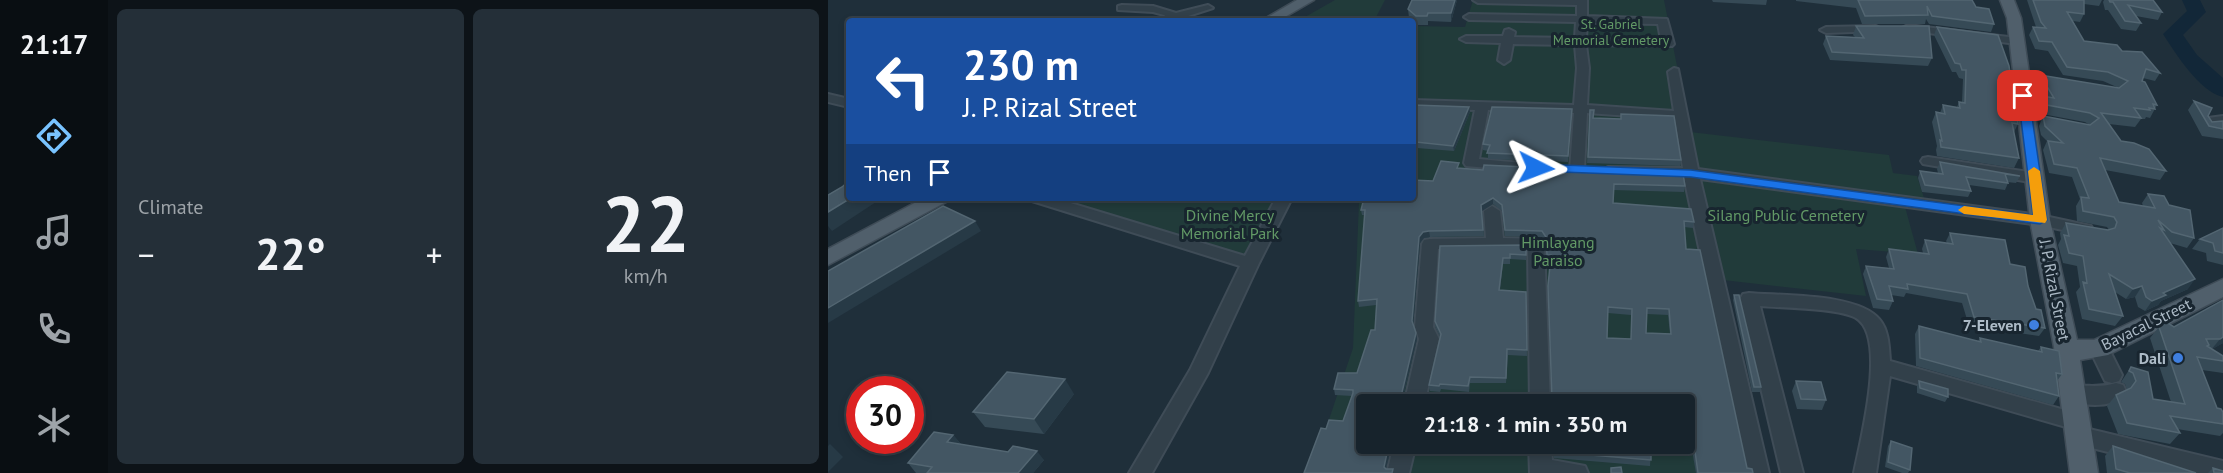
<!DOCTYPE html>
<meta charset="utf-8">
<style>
body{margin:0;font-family:"PT Sans",sans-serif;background:#242f38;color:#f1f3f6;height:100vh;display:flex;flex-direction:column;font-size:22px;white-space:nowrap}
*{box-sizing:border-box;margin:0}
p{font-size:20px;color:#9ea4a9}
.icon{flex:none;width:33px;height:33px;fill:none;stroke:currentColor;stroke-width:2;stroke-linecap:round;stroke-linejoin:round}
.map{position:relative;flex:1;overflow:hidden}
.sheet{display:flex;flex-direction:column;gap:9px;padding:9px;background:#0d1318;width:720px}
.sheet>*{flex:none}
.hud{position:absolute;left:18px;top:18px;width:570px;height:183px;border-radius:6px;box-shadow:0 3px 9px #0003,0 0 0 2px #364048;background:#1a4fa0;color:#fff;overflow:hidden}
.speed{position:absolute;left:18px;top:376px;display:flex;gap:12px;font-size:30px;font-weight:700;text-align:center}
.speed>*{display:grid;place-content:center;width:78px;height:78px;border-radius:50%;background:#17232c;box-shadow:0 3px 9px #0003,0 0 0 2px #364048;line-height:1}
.speed .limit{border:9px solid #d22;background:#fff;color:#111}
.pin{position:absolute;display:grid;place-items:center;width:51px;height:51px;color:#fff;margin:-26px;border-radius:12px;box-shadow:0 3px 9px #0006}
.me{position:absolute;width:66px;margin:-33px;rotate:93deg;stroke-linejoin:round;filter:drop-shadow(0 0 4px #0008)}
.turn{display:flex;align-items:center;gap:21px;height:126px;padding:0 18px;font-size:27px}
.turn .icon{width:78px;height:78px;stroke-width:2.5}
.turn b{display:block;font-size:42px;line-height:51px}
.then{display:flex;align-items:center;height:57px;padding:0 18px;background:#0003;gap:12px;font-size:22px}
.big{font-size:45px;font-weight:700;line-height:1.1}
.sheet .card{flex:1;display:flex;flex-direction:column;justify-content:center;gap:9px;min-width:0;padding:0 21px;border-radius:9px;background:#242f38}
.sheet .dial{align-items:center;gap:0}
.dial b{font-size:78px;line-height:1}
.heat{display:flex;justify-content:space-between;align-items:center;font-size:33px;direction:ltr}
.sheet .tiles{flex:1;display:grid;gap:9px;grid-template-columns:repeat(2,1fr)}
.trip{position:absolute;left:528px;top:394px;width:339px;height:60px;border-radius:6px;background:#17232c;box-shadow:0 3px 9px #0003,0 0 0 2px #364048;font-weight:700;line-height:60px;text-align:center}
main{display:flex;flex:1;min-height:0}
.tabs{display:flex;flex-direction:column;width:108px;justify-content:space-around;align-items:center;background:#090e12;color:#9ea4a9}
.tabs .icon{width:42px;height:42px}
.tabs .selected{color:#79c3ff}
.tabs b{font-size:27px;color:#f1f3f6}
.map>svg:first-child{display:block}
</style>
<main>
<nav class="tabs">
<b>21:17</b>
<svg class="icon selected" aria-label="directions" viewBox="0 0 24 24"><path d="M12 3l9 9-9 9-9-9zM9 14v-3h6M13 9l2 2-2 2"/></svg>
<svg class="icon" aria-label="music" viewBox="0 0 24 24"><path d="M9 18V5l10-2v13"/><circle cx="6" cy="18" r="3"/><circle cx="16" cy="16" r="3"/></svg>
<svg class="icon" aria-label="phone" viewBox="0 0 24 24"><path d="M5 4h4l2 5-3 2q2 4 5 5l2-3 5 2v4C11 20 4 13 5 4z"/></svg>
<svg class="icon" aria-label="climate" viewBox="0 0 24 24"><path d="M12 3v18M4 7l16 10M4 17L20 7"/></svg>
</nav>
<section class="sheet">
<div class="tiles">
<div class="card"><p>Climate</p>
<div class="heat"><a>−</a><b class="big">22°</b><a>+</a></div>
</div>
<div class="card dial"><b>22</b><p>km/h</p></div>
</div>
</section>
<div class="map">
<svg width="1395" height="473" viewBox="0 0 1395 473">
<rect width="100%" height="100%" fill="#1f2f3a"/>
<g fill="#213b3a" fill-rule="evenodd">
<path d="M507 0H557L546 21H470Z"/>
<path d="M645 0H836L862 132 1061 155 1065 173 1089 176 1096 198 1074 196 1090 254 1028 249 1038 296 895 280 934 473H483L525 348 531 202 479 198H585V26L637 27ZM538 405H856V444H538Z"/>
<path d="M223 198H449L416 255Z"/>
</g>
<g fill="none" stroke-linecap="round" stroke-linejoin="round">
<path fill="#122738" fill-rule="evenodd" d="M1354 0H1372L1378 12 1355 35 1369 55 1395 78V97C1371 91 1348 54 1335 34L1359 11Z"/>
<g stroke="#3f4c57" stroke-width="4">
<g id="minor">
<path d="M645 0H759V16L839 19 846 44 844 46 758 45 761 68 759 105 846 111 840 72 846 68 850 69 870 169 1212 215 1263 226 1265 230 1263 234 1257 235 1212 225 872 179 941 473H919L856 177 780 175 773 171 780 167 855 168 847 119 759 113 756 170 749 174 742 170 746 113 660 110 651 159 694 163 701 167 694 171 638 166 636 163 647 110 585 108V100L746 105 749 68 747 45 685 44 682 60 676 64 670 60 673 43 638 42 632 39 638 36H675L677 30 681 29 687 32 686 37 747 38 748 22 641 20 636 17 641 14 749 16V5L650 3ZM759 23 830 24 833 40 758 39Z"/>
<path d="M294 5 325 6 348 13 380 5 385 8 354 18 356 21H345L336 15 325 12 290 10V6Z"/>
<path d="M1080 25 1189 38 1195 41 1189 44 1076 30 1074 28Z"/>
<path d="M1048 26 1054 29 1052 31 998 33 992 30 998 27Z"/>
<path d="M0 94 21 99V107L0 102Z"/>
<path d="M1395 116V124L1390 125 1388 129H1378L1376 126 1380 118Z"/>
<path d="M1100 157 1207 173 1215 178 1207 183 1095 164 1093 161 1095 158Z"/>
<path d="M201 198H226L417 256 448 198H464L431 263 380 373 324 473H301L362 370 412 266 204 201Z"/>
<path d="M664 206 672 211 675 238 714 239 716 243 722 405H702L700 248 610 249 605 327 611 339 596 405H576L591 339 587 327 594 244 596 240 602 239 658 238 656 211Z"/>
<path d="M921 293C954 296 1031 293 1052 320 1061 331 1061 348 1062 361L1258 416 1261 422 1257 428 1395 461V473H1364L1252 445 1244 442 1241 436 1245 429 1062 376 1048 473H1026C1032 442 1060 337 1028 318 1010 308 954 308 932 306L975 473H953L912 299 915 294Z"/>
<path d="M1271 341 1278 343 1294 375 1291 381 1284 383 1277 381 1261 348 1264 343Z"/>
<path d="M1288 383 1295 385 1298 391C1288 410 1256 406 1239 400L1236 394 1239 388C1255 383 1269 389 1288 383Z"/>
<path d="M566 444H588L581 473H559Z"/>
<path d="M701 444H723L724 460 757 466 760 473H702Z"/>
</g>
</g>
<g stroke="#3f4c57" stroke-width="3">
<g id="major">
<path d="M469 0H486L450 21H433Z"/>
<path d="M1172 0H1186L1193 18 1222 220 1249 340H1266L1395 279V297L1280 355 1252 360 1270 473H1242L1226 347 1202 220 1179 18Z"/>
<path d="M96 198H121L118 202 0 265V249Z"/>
</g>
</g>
<use href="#minor" fill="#32404a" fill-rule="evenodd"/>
<use href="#major" fill="#505f6b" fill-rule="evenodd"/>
</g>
<g fill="#364a56" fill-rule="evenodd">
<path d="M629 0 623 22 600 21V25H589L581 18 580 9Z"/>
<path d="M884 0H939L938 5 885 2Z"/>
<path d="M968 0H1144L1148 7 1166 24 1163 32 1101 24 1098 19 1097 24H1034L1028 8 968 1Z"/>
<path d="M1199 0H1274L1271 6 1256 4V14L1252 22 1245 21 1256 41 1294 51 1332 73 1327 81 1315 78 1314 81 1329 105 1322 118 1318 117 1317 119H1313L1307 127 1281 124 1293 141 1338 171 1332 180 1277 170 1291 202 1315 206 1314 203 1320 194 1341 205 1366 238 1359 248 1342 243 1360 289 1333 301 1330 305 1317 311 1310 307 1307 297 1298 299 1287 292 1295 316 1287 326 1254 319 1248 292 1252 287 1249 266 1235 263 1230 245 1233 239 1232 233 1238 223 1280 230H1281L1279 227 1249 221 1248 206 1252 199 1244 177 1221 173 1215 150 1219 141 1213 135 1211 126 1215 116 1262 125 1257 122 1214 114 1210 105 1214 96H1215L1207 84 1212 75 1291 88 1275 81 1235 75 1220 51 1207 49 1201 35 1205 27H1208Z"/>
<path d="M1276 0H1325L1334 12 1330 20 1308 16 1313 23 1308 31 1293 29 1280 10H1277L1275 2Z"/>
<path d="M1028 26 1104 58 1100 66 1002 60 995 44 998 36 1027 37 1025 35Z"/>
<path d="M1109 27 1190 124 1186 132 1191 158 1186 168 1109 156 1108 150 1109 146 1104 122 1108 112 1112 113 1115 105 1129 107 1131 102H1134L1135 79 1131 78 1128 72H1124L1106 35Z"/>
<path d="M1366 101 1380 116 1384 122 1395 121V139L1374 136 1360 110Z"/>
<path d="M585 105 641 107 642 112 626 151 589 148 587 153H585Z"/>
<path d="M744 109 740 162 660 159V151L655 150V144Z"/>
<path d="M762 110 766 118 853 160 852 166 759 163Z"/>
<path d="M1112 162 1192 176 1188 183 1179 182 1180 183 1177 190 1141 185 1143 191 1140 197 1094 192 1090 178 1092 171 1110 173 1109 169Z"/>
<path d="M631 168 857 186 856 192 785 190V203L866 222 865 228 856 227 858 249 919 468 925 473H868L864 450 840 448 839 452 823 450 822 466 726 458 725 444H856V405L724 399 723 261H719L718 243 714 237 677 236 674 211 665 204 654 211 656 236 602 237 596 238 592 243 585 324 589 339 573 405H538V444H564L558 469H565V473H476L498 429 515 421 524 396 507 395 506 389 529 373 547 330 548 305 531 307 530 301 537 215H534L533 210 605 181ZM780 313 803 315V339L779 338ZM819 314 840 315 842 334 818 333Z"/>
<path d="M1395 228V265L1379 261 1378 253 1364 249 1372 239Z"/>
<path d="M1122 233 1182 264 1200 286 1208 309 1217 328 1211 336 1141 326 1134 303 1078 293 1076 297 1063 295 1065 301 1061 310 1045 308 1035 274 1038 266 1061 268 1058 257 1061 249 1095 253 1094 249 1097 240 1119 243 1118 241Z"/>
<path d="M698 245V260L682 259V264H675L672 290 698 292 699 356 680 355 678 383H642L641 392 613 389 612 392 602 391 601 385 612 337 607 327V321L612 246Z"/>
<path d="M906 295 933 387 932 392H924L905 300Z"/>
<path d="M1395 300V343L1384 349 1395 356V373L1374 370 1389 408 1395 412V433L1392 436 1349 429 1352 433 1342 444 1290 434 1279 406 1288 395 1299 390 1297 384 1293 382 1303 367 1325 399 1343 402 1322 338 1331 327H1346Z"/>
<path d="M1091 326 1150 341 1152 338 1210 351 1213 347 1234 374 1229 381 1231 396 1225 405 1088 366 1087 334Z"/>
<path d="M968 381 998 400 994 410 969 409 964 391Z"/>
<path d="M1091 381 1120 397 1117 402 1089 393V386Z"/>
<path d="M246 394 216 434 157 427 145 412Z"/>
<path d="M125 435 133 444 216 460 205 473H88L80 463Z"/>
<path d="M1063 441 1082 470 1080 473H1074L1057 467 1060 446Z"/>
<path d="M1285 446 1368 473H1279L1277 456Z"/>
<path d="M1385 468 1395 473H1380Z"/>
</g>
<g fill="#273a46">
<path d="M627 0H629L623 22V13Z"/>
<path d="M641 107 642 112 626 151 625 146Z"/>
<path d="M588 142 589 148 587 153 586 148Z"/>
<path d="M23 198H54L4 231 0 226V212Z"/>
<path d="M665 198V204L654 211 653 205Z"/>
<path d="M147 221 153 231 0 323V308Z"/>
<path d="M601 231 602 237 596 238 592 243 585 327 584 321 591 237 595 232Z"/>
<path d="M1367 279 1360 289 1333 301 1330 305 1317 311 1324 301 1335 293Z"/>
<path d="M1314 286 1307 297 1298 299 1305 289Z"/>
<path d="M588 333 589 339 573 405H571Z"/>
<path d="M1395 337V343L1383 350 1392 339Z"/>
<path d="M237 379 246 394 216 434 206 419Z"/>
<path d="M125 435 133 444 119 442Z"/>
<path d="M2 444 15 457 0 472V446Z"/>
<path d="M561 444H564L557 472 556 467Z"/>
<path d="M209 451 216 460 205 473H190Z"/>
</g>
<g fill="#435663" stroke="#536672" stroke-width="1.5" fill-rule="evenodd">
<path d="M584 0H627L623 13H600L599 16H588L580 9Z"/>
<path d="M1030 0H1144L1148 7 1161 9 1166 24 1104 16 1099 6 1100 15 1037 16Z"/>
<path d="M1205 0H1256V14L1239 12 1256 41 1289 45 1294 51 1314 52 1332 73 1318 69 1314 81 1317 82 1329 105 1325 104 1327 109 1321 108 1322 110 1306 108 1313 118 1273 113 1293 141 1306 143 1321 149 1338 171 1272 158 1291 202 1327 208 1320 194 1336 196 1341 205 1362 210 1366 238 1344 232 1330 220 1336 230 1332 228 1367 279 1335 293 1338 295 1324 301 1318 297 1314 286 1305 289 1281 274 1295 316 1261 309 1255 282 1259 283 1255 256 1241 253 1236 235 1241 236 1238 223 1280 230 1287 228 1289 222 1286 217 1255 211 1253 197 1261 198 1249 168 1226 164 1220 141 1235 143 1217 126 1215 116 1262 125 1271 118 1262 113 1219 105 1214 96 1226 98 1212 75 1291 88 1300 81 1280 72 1239 67 1224 42 1211 41 1205 27 1218 28 1213 22Z"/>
<path d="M1281 0H1325L1334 12 1300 5 1313 23 1297 21 1285 2H1282Z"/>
<path d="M1028 26H1101L1104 58 1004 52 998 36 1036 38Z"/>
<path d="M1109 27 1170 35 1181 66 1190 124 1184 123 1191 158 1113 147 1112 140 1114 141 1108 112 1117 114 1115 105 1132 108 1131 102 1137 103 1138 70H1134L1132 64 1127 63Z"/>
<path d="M1366 101 1384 108 1380 116 1384 122 1395 121V129L1381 126Z"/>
<path d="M585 105 641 107 625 146 588 142 586 148 585 147Z"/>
<path d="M664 107 744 109 740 156 659 153 662 145 655 144Z"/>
<path d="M762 110H766L765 118 793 119V114L846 116 853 160 760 157Z"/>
<path d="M613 161 631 163 629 168 655 170 656 165 855 174 857 186 786 184 785 203 863 209 866 222 856 221 858 249 872 250 919 468 924 469 925 473H870L866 444 856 443V405H719L720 401 724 399 720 286 723 255H719L718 237 714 231 677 230 674 205 665 198 653 205 655 230 601 231 595 232 591 237 584 321 588 333 571 405H538V444H561L556 467 558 469H565L564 473H476L493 428 498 429 501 420 515 421 525 393V390L506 389 510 373H529L543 330H547L549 299 530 301 537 210H533L536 198H585V180L605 181ZM780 307 804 309 803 339 779 338ZM819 308 841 309 843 334 818 333Z"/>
<path d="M1112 162 1192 176 1177 174 1180 183 1138 177 1143 191 1097 185 1092 171 1115 174Z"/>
<path d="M21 181V198H23L0 212V195L14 187Z"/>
<path d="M115 206 147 221 0 308V271Z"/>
<path d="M1395 228V253L1387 251 1385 243 1372 239Z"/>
<path d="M1122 233 1177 240 1182 264 1197 267 1200 286 1208 309 1213 310 1217 328 1146 317 1139 294 1079 284 1080 289 1061 286 1065 301 1049 299 1038 266 1066 269 1061 249 1101 254 1097 240 1125 244Z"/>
<path d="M698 245V255L682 254V258H675L671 290 698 292 699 350 679 349 678 378 642 377 640 386 612 384 611 386 601 385 613 334 607 321 612 246Z"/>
<path d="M906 295H911L933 387H926Z"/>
<path d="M1395 300V337L1392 339H1378L1381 345 1379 346 1395 356V361L1369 357 1389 408 1393 409 1395 412V424L1342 416 1352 433 1299 423 1288 395 1303 388 1308 381 1305 373 1301 371 1303 367 1320 372 1325 399 1357 404 1331 327 1338 322 1346 327Z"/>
<path d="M1091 326 1153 342 1152 338 1214 352 1213 347 1231 351 1234 374 1228 373 1231 396 1092 358Z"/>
<path d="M179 372 237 379 206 419 145 412Z"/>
<path d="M968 381 993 382 998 400 973 399Z"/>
<path d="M1091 381 1120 389V397L1092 388Z"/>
<path d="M106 432 125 435 119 442 180 452 185 446 209 451 190 473H99L104 467 80 463Z"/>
<path d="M1063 441 1084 448 1082 470 1060 462Z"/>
<path d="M726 444H840V446L823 444V460L726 452Z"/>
<path d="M1285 446 1368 473H1302L1288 469Z"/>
<path d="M793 467 794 473H783V468Z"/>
<path d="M1385 468 1395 471V473H1386Z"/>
</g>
<path fill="#1a73e8" stroke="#114b97" stroke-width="1.5" d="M1195 93 1201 96 1219 220 1212 224 863 177 708 171 701 168 708 164 863 170 1205 215 1190 96Z"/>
<path fill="#f59e0b" d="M1206 167 1212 171 1219 220 1217 223 1136 214 1130 210 1136 206 1205 215 1200 171Z"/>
<g fill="#3f7fe0" stroke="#18252f" stroke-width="2">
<circle cx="1206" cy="325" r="6"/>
<circle cx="1350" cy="358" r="6"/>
</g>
<g text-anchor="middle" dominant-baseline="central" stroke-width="6" stroke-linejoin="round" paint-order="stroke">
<g font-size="14" fill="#629966" stroke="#18252f">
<text x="783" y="24">St. Gabriel<tspan x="783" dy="16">Memorial Cemetery</tspan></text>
</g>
<g font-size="16" fill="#629966" stroke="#18252f">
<text x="402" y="215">Divine Mercy<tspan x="402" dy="18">Memorial Park</tspan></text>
<text x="958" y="215">Silang Public Cemetery</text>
<text x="730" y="242">Himlayang<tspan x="730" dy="18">Paraiso</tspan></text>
</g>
<g font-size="16" fill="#adbbc7" stroke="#18252f">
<text transform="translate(1227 290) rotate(79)">J. P. Rizal Street</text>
<text transform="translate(1318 324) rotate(-26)">Bayacal Street</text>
</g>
<g font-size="16" font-weight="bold" fill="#adbbc7" stroke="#18252f" text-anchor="end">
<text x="1194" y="325">7-Eleven</text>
<text x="1338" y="358">Dali</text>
</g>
</g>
</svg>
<div class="speed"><div class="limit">30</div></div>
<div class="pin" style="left:1195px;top:96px;background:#d93025"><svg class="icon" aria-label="arrive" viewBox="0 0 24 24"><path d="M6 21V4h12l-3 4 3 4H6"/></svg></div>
<svg class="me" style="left:708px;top:168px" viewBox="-20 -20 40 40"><path d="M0-17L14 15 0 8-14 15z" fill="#1a73e8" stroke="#fff" stroke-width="4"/></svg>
<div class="trip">21:18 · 1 min · 350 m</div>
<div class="hud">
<div class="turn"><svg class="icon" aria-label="left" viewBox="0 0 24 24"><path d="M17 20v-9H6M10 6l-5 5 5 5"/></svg><div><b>230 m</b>J. P. Rizal Street</div></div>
<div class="then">Then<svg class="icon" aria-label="arrive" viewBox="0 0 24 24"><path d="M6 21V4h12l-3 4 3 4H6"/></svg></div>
</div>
</div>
</main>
